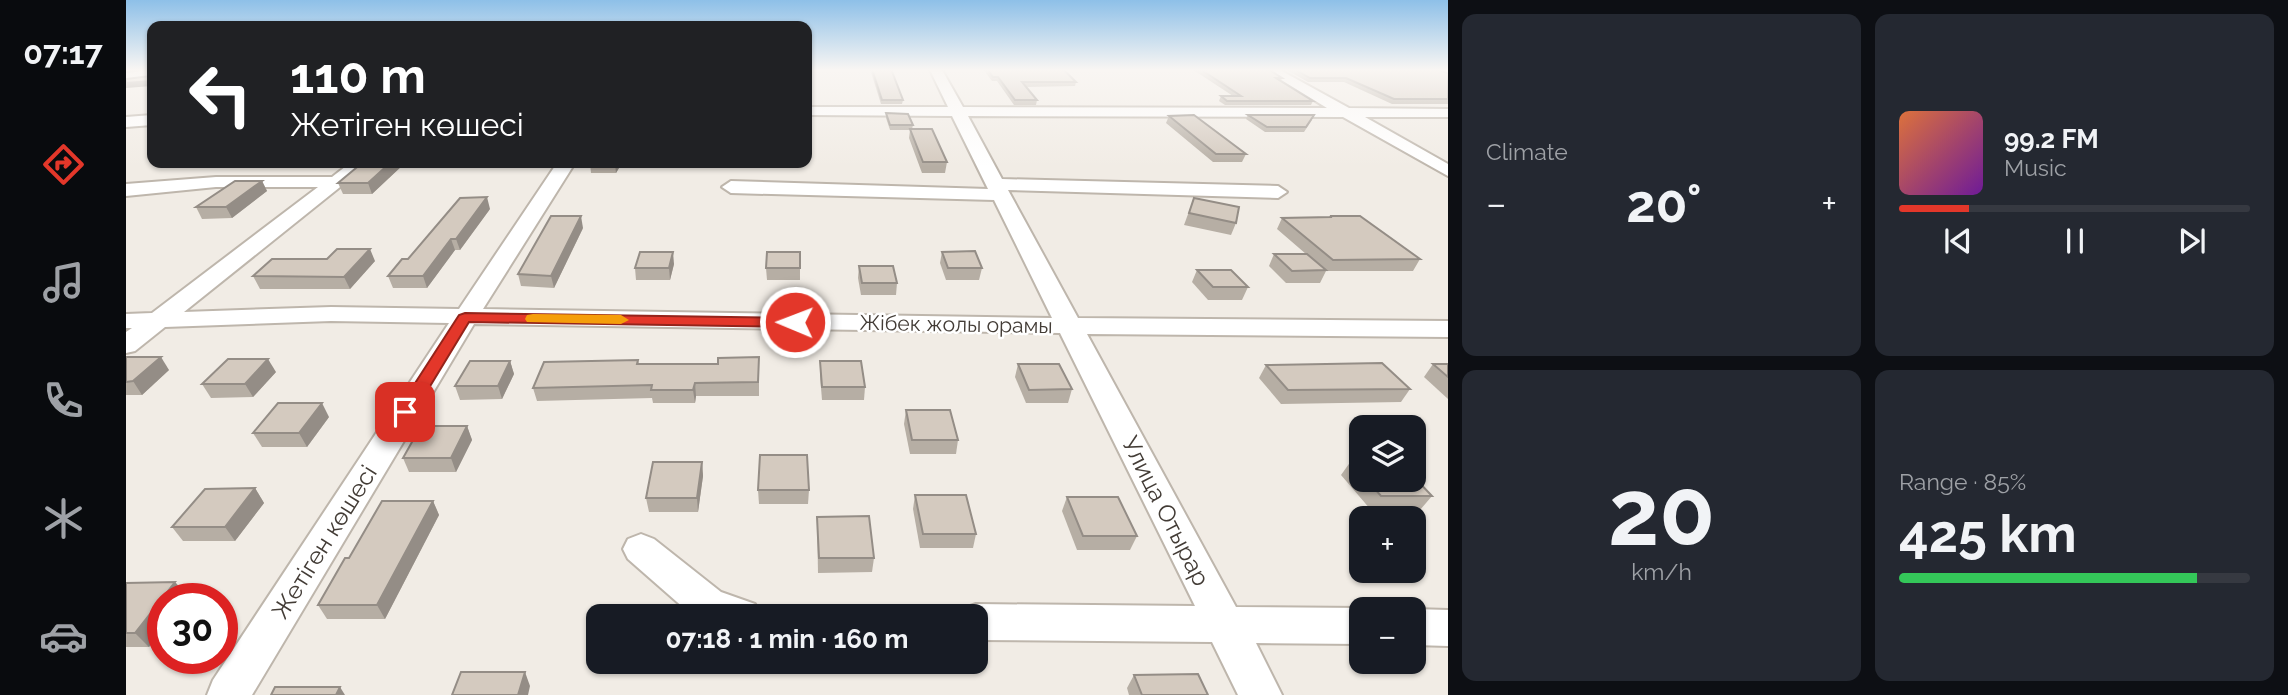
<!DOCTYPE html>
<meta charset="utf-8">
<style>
body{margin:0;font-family:Raleway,sans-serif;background:#242831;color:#f1f3f6;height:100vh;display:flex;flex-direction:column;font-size:26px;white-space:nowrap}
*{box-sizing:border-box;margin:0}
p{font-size:23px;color:#9ea1a6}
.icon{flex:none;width:38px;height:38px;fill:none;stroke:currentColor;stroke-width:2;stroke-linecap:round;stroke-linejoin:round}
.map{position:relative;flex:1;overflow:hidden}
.panel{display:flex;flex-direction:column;gap:14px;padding:14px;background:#0d0f14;width:840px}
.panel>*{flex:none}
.hud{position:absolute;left:21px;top:21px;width:665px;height:147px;border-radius:14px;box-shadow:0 2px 5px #0004;background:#202124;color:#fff;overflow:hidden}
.fabs{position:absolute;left:1223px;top:415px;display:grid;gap:14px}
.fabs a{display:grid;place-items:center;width:77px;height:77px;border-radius:14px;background:#171b24;box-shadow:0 2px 5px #0004;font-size:35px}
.speed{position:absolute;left:21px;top:583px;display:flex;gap:14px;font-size:35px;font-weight:700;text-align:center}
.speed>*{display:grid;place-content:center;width:91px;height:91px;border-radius:50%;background:#171b24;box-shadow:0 2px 5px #0004;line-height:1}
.speed .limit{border:10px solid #d22;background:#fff;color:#111}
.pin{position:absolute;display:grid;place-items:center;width:60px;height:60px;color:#fff;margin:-30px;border-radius:14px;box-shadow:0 4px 10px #0006}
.me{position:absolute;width:77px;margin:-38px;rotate:271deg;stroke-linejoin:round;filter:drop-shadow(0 0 5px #0008)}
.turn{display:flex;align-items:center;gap:24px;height:147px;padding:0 28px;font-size:32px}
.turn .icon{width:91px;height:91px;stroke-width:2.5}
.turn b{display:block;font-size:49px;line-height:60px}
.big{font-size:52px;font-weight:700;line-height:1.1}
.panel .tile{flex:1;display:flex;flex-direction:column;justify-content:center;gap:10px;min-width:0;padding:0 24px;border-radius:14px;background:#242831}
.panel .dial{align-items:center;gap:0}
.dial b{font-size:91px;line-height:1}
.song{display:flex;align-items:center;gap:21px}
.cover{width:84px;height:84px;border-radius:10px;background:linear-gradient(135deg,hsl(20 70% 55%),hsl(280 70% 35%))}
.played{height:7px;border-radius:4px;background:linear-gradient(90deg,#e3372a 20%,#363941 20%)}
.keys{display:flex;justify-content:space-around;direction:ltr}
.heat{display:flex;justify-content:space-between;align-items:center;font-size:38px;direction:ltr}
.charge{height:10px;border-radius:5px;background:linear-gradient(90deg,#34c759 85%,#363941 0)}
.panel .tiles{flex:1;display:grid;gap:14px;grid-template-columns:repeat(2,1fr)}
.trip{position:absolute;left:460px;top:604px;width:402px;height:70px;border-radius:14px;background:#171b24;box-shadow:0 2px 5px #0004;font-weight:700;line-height:70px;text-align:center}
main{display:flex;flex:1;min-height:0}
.tabs{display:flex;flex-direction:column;width:126px;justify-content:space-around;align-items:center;background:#090b0e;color:#9ea1a6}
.tabs .icon{width:49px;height:49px}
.tabs .on{color:#e3372a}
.tabs b{font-size:32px;color:#f1f3f6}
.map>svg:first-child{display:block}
</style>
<main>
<nav class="tabs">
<b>07:17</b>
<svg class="icon on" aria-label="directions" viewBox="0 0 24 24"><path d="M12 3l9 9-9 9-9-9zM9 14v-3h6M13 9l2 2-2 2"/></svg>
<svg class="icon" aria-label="music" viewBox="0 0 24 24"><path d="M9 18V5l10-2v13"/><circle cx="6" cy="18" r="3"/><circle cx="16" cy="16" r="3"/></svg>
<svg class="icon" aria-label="phone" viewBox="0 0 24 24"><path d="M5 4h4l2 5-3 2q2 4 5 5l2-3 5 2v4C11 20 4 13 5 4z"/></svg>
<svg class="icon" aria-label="climate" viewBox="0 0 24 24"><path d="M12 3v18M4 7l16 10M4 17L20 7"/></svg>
<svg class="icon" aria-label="car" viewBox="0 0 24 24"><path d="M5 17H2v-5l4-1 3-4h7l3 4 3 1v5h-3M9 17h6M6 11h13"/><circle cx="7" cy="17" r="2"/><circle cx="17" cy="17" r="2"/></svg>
</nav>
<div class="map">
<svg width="1322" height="695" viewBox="0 0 1322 695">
<rect width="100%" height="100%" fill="#f1ece5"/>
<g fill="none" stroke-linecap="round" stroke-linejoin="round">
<g stroke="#beb6ac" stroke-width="4">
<g id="minor">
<path d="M26 70V78L0 81V73Z"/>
<path d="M804 70H816L837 107 1201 108 1139 70H1154L1223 108 1322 109V117H1239L1322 164V176L1217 117 842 116 876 179 1152 186 1161 192 1152 198 882 190 952 318 1322 321V337L961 334 1110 607 1236 608 1239 609H1236V644L1130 643 1156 695H1112L1086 642 850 640V616H833L836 609 850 604 1069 606 934 333 348 324 126 695H81L87 680 323 323 205 321 39 327 9 351 0 353V332L6 328H0V314L26 313 192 187H90L0 196V184L90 177H206L224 163H244L58 312 205 307 333 309 431 163H449L357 309 926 318 868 200 605 193 596 187 605 181 862 189 826 116 681 115V107H822Z"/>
<path d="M1312 70H1322V75L1313 73Z"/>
<path d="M26 115V125L0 127V117Z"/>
<path d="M515 534 528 539 595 592 629 604 635 616H567L502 559 497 549 502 539Z"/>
<path d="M1288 609 1322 610V646L1288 645Z"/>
</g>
</g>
<use href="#minor" fill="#fff" fill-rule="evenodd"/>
</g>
<g fill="#b6aea4">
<path d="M744 69H765L777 100 776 104H755Z"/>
<path d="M857 69H937L950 82 949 86 899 87 911 100 910 105H888L871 81H866Z"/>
<path d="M1066 69H1142L1156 78 1155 81 1165 87 1164 88 1187 101 1185 105H1099L1093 101 1095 96H1107Z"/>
<path d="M1159 69H1313L1315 71 1322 73V104H1266L1218 82H1182Z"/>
<path d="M760 113 787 125 786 129 821 162 819 173H796L783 138 784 130H764L760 118Z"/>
<path d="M1122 115 1186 120 1178 132H1139L1120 119Z"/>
<path d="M1043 116 1120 154 1116 162H1087L1040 123Z"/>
<path d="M236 163H279L246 194H217L212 183Z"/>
<path d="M464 163H496L490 173H465Z"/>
<path d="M136 181 141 191 106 218 76 219 70 207Z"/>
<path d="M1068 198 1110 223 1105 235 1058 225Z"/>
<path d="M364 209 334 250H329L301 288H267L262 276 282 259Z"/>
<path d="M1204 216 1294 259 1287 271H1200L1194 283H1160L1143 266 1148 254H1180L1151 229 1156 218 1203 217Z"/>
<path d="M457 228 428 288 395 286 392 274Z"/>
<path d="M674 252V280H641L640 268Z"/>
<path d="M816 252 856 268 853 280H820L814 263Z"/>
<path d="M249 261 224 289H134L127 276Z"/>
<path d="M548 264 544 280H510L509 268Z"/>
<path d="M733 266 771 283 770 295H735L732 278Z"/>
<path d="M1071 270 1122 287 1116 300H1082L1066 282Z"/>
<path d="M0 357 43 370 16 395H0Z"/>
<path d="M633 357V396H570L569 403H527L526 398 411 401 407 388 512 360 513 364H592Z"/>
<path d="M384 361 388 374 376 399 334 400 329 386Z"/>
<path d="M694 361 739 387 738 400H696L694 375Z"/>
<path d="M892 364 946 389 942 403H900L889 377Z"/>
<path d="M1307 364H1322V399L1298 377Z"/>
<path d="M1140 365 1284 389 1275 402 1155 404 1133 378Z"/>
<path d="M150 372 127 397 85 398 76 384Z"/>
<path d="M780 410 832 440 830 454H784L778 424Z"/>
<path d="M203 417 181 447H136L127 433Z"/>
<path d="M341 426 346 440 330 472H283L277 458Z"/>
<path d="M1225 461H1236V480H1288L1306 496 1294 510H1245L1215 475Z"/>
<path d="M576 462 577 476 572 512H523L520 498Z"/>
<path d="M129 488 138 503 109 541H57L46 527Z"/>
<path d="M632 490H683L682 504H633Z"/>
<path d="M789 495 850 534 847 548H794L787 509Z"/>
<path d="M941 497 1011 536 1004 550H951L936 511Z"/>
<path d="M307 501 313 515 259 619H201L192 605 223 558Z"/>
<path d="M691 517 748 558 746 572 692 573Z"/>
<path d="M49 582 61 596 23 647H0V583Z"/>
<path d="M1008 675 1082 695H1003L1001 688Z"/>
</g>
<g fill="#948d86">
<path d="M26 81V86L0 88V83Z"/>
<path d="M264 163H279L246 194 242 183Z"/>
<path d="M489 163H496L490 173 489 164Z"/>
<path d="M136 181 141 191 106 218 100 207Z"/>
<path d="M361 197 364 209 334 250 330 239Z"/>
<path d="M455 216 457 228 428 288 425 276Z"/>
<path d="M325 239 329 250 301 288 297 276Z"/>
<path d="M244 249 249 261 224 289 218 277Z"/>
<path d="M547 252 548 264 544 280 543 268Z"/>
<path d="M35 357 43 370 16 395 7 381Z"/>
<path d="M142 359 150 372 127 397 119 384Z"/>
<path d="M384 361 388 374 376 399 372 386Z"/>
<path d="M569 383 570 396 569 403 567 390Z"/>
<path d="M196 403 203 417 181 447 173 433Z"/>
<path d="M341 426 346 440 330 472 325 458Z"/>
<path d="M576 462 577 476 572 512 571 498Z"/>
<path d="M129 488 138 503 109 541 99 527Z"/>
<path d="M307 501 313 515 259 619 251 605Z"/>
<path d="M49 582 61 596 59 598H37V628L23 647 9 633Z"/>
<path d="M399 672 404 686 402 695H392Z"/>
<path d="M214 687 219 695H210Z"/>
</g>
<g fill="#d4cabf" stroke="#948d86" stroke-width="2">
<path d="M746 69H765L777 100H756Z"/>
<path d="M861 69H937L950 82H896L911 100H889L872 77H867Z"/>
<path d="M1074 69H1142L1156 78H1150L1187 101H1101L1095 96H1115Z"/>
<path d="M1168 69H1313L1315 71 1322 73V99H1268L1220 78H1184Z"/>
<path d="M26 74V81L0 83V79L24 76Z"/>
<path d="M760 113 782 114 787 125H764Z"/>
<path d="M1068 115 1120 154H1090L1043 116Z"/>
<path d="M1122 115H1188L1180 127H1141Z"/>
<path d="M784 129H806L821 162H797Z"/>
<path d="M236 163H264L242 183H212Z"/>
<path d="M464 163H489V164H463Z"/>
<path d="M109 181H136L100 207H70Z"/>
<path d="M361 197 330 239H325L297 276H262L276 259H282L334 198Z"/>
<path d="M1068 198 1113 207 1110 223 1063 213Z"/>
<path d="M425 216H455L425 276 392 274Z"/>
<path d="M1204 216H1234L1294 259 1207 260 1156 218 1206 217Z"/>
<path d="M211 249H244L218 277 127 276 146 259H201Z"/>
<path d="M849 251 856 268H822L816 252Z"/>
<path d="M514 252H547L543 268H509Z"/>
<path d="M641 252H674V268H640Z"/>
<path d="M1148 254H1181L1200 270 1166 271Z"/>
<path d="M733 266H767L771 283H736Z"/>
<path d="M1071 270H1105L1122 287H1087Z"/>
<path d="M0 357H35L7 381 0 382Z"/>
<path d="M633 357 632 382 569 383 567 390H525L526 385 407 388 418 362 512 360 511 364H592V358Z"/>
<path d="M102 359H142L119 384H76Z"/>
<path d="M344 361H384L372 386H329Z"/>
<path d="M694 361H735L739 387H696Z"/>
<path d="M1256 363 1284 389 1162 390 1140 365Z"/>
<path d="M892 364H933L946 389 903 390Z"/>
<path d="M1307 364H1322V377Z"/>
<path d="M152 403H196L173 433H127Z"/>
<path d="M780 410H824L832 440H786Z"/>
<path d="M295 426H341L325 458H277Z"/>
<path d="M634 455H681L683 490H632Z"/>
<path d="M1225 461H1236V474Z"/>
<path d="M527 462H576L571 498H520Z"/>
<path d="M1288 477 1306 496H1255L1241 480H1288Z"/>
<path d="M129 488 99 527H46L79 489Z"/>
<path d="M789 495H840L850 534H797Z"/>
<path d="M941 497H992L1011 536H957Z"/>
<path d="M256 501H307L251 605H192L219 558H223Z"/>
<path d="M743 516 748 558H693L691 517Z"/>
<path d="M49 582 9 633H0V583Z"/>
<path d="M335 672H399L392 695H326Z"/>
<path d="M1072 674 1082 695H1016L1008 675Z"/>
<path d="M149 687H214L210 695H145Z"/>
</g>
<linearGradient id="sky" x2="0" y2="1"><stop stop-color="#8ec0e8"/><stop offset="0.42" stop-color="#f9f6f3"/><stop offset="1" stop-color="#f9f6f3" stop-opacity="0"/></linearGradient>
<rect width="1322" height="167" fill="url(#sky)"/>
<path fill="#e3372a" stroke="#94241b" stroke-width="2" d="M339 313 669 318 677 322 669 327 343 322 286 416H273L271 412 273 408 333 315Z"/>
<path fill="#f59e0b" d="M407 314 495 315 503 320 495 324 401 322 399 319 401 315Z"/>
<g text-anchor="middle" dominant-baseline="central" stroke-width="5" stroke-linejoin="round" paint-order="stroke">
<g font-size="21" fill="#433c36" stroke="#fff">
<text transform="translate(830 324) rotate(1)">Жібек жолы орамы</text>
</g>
<g font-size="24" fill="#433c36" stroke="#fff">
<text transform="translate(1040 511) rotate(63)">Улица Отырар</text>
<text transform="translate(198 542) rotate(-58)">Жетіген көшесі</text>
</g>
</g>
</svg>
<div class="fabs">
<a><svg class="icon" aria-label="layers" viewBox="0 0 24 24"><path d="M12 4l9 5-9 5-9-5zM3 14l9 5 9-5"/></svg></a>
<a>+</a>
<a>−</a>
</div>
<div class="speed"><div class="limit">30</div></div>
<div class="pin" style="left:279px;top:412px;background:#d93025"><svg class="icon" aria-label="arrive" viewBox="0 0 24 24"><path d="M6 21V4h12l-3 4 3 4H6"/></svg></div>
<svg class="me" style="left:669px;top:322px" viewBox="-20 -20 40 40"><circle r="17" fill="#e3372a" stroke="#fff" stroke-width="3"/><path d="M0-11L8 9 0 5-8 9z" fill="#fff"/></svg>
<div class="trip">07:18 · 1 min · 160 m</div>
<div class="hud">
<div class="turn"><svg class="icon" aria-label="left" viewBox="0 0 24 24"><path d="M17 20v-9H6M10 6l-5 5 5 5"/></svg><div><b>110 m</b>Жетіген көшесі</div></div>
</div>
</div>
<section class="panel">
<div class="tiles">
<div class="tile"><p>Climate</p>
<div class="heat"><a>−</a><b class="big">20°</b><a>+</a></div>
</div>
<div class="tile">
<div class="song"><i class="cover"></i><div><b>99.2 FM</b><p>Music</p></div></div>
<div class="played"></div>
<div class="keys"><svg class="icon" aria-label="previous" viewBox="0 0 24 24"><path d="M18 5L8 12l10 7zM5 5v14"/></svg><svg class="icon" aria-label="pause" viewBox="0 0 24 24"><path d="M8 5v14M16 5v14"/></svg><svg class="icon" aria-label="next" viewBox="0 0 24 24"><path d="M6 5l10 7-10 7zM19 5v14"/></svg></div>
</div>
<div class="tile dial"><b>20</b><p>km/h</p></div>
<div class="tile"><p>Range · 85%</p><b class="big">425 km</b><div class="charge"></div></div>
</div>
</section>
</main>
